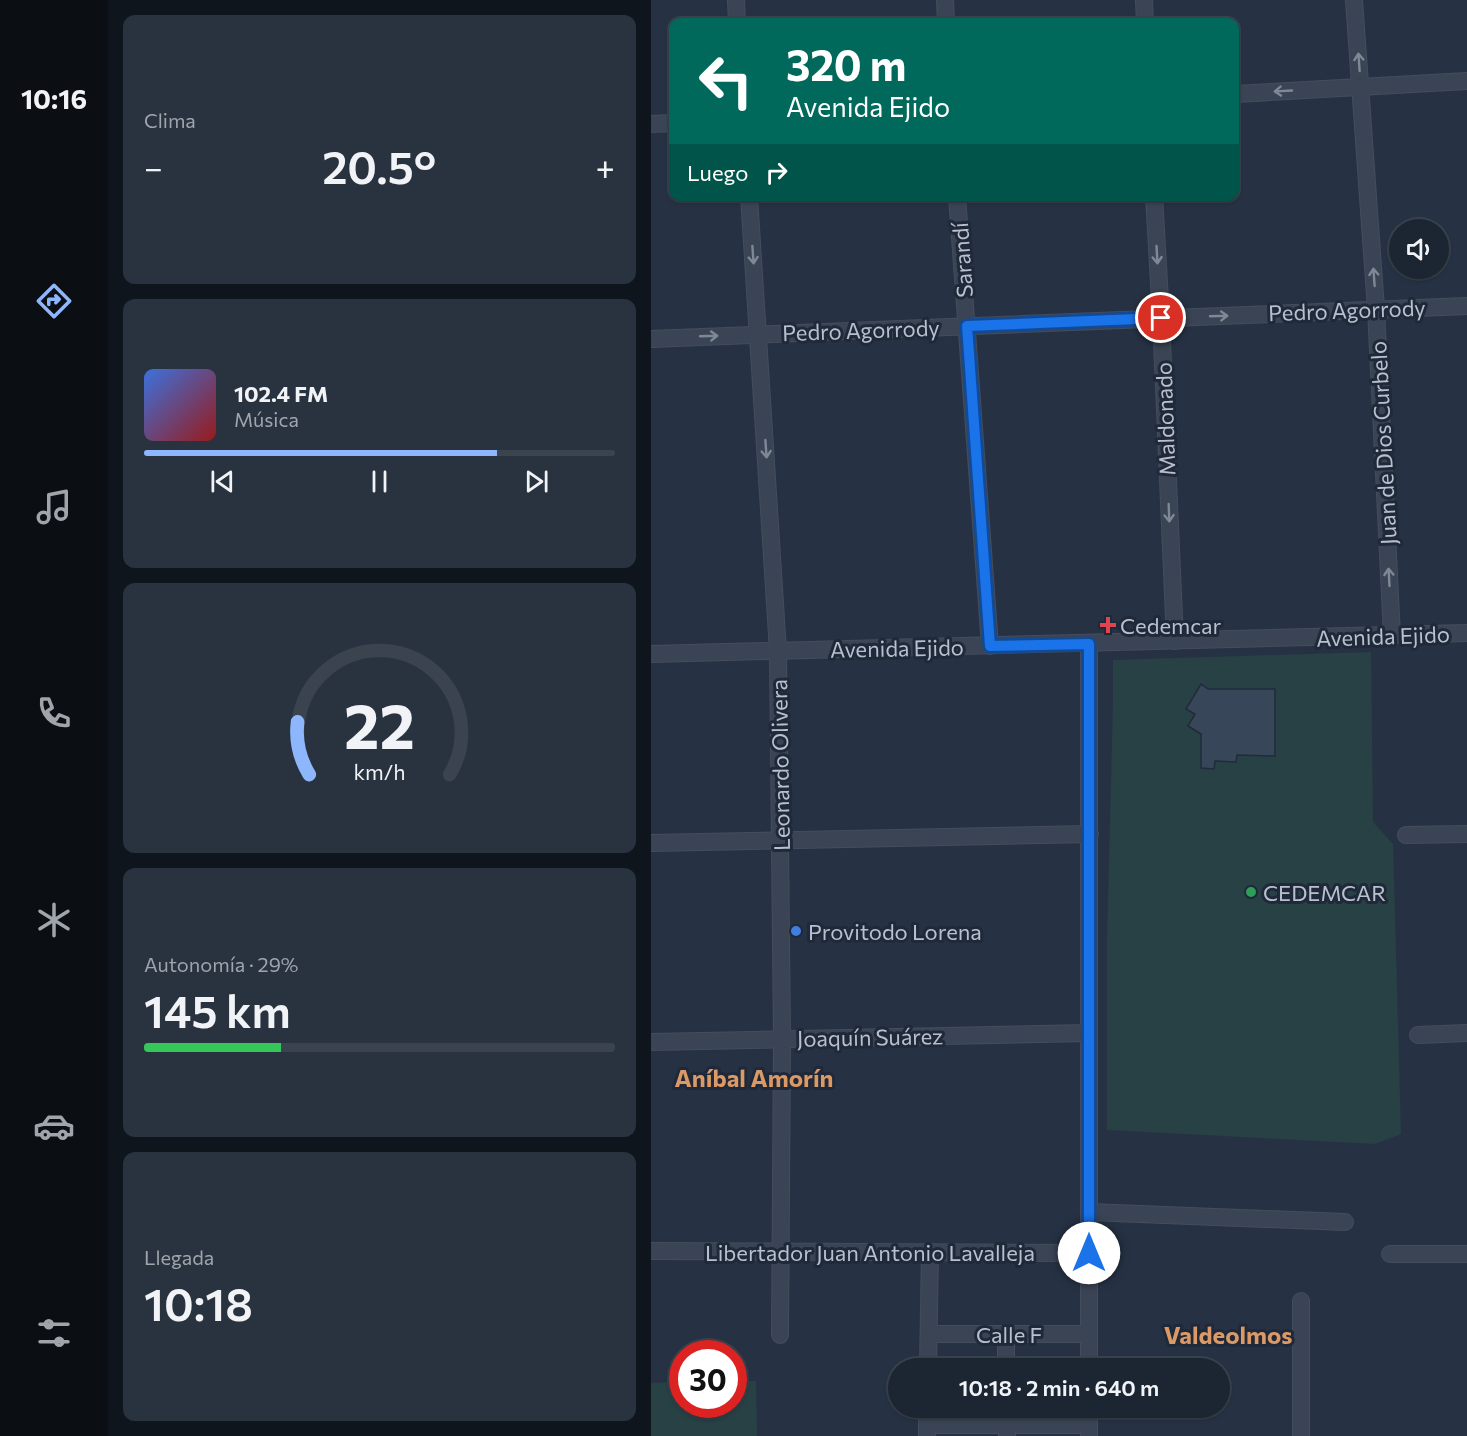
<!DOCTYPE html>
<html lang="es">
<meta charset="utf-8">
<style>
body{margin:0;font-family:Commissioner,sans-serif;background:#29323f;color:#f1f3f6;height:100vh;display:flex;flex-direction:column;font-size:22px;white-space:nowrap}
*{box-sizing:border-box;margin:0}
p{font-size:20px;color:#a0a5ac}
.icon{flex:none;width:33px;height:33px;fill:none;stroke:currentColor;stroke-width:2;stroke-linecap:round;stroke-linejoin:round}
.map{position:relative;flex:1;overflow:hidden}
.details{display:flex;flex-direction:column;gap:15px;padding:15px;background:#0f151c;width:543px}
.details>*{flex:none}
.top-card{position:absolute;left:18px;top:18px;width:570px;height:183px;border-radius:12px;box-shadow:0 2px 4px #0004,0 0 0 2px #3a434e;background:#00695c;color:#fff;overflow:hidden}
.controls{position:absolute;left:738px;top:219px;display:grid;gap:12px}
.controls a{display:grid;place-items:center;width:60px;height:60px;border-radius:50%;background:#1c2633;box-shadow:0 2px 4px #0004,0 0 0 2px #3a434e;font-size:30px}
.speed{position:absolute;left:18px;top:1340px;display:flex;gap:12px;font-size:30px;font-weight:700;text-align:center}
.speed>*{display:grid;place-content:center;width:78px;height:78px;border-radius:50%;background:#1c2633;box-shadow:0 2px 4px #0004,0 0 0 2px #3a434e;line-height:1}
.speed .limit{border:9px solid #d22;background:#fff;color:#111}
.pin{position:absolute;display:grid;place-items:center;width:51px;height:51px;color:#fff;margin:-26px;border:3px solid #fff;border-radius:50%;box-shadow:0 2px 6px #0007}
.me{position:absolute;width:66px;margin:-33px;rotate:0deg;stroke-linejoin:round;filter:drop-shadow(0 0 4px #0008)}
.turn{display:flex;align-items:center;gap:21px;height:126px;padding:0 18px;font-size:27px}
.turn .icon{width:78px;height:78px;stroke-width:2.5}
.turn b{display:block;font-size:42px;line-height:51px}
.then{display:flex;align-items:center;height:57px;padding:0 18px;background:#0003;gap:12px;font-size:22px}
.big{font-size:45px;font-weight:600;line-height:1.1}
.details .widget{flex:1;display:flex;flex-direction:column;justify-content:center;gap:9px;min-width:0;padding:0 21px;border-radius:12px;background:#29323f}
.details .dial{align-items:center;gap:0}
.dial svg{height:156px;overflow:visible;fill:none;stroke:#3a434e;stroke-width:7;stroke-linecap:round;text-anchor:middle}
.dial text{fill:#f1f3f6;stroke:none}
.song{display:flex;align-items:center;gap:18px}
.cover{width:72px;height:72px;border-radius:9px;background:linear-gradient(135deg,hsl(220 70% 55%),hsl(0 70% 35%))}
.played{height:6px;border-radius:3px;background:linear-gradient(90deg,#8db6fd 75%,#3a434e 75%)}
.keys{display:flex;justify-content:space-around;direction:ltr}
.heat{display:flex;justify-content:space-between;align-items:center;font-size:33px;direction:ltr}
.charge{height:9px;border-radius:4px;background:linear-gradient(90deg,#34c759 29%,#3a434e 0)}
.trip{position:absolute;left:237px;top:1358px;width:342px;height:60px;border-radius:30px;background:#1c2633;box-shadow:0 2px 4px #0004,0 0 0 2px #3a434e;font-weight:600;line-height:60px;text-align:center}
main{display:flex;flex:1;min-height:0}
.tab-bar{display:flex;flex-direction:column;width:108px;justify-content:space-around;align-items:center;background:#0b0f14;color:#a0a5ac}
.tab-bar .icon{width:42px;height:42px}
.tab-bar .current{color:#8db6fd}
.tab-bar b{font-size:27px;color:#f1f3f6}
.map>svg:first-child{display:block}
</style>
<main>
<nav class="tab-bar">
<b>10:16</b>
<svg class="icon current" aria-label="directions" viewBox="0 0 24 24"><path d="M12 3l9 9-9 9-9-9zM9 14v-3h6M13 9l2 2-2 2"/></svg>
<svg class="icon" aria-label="music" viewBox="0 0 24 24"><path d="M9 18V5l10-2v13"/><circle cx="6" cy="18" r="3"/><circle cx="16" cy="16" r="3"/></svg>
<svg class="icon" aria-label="phone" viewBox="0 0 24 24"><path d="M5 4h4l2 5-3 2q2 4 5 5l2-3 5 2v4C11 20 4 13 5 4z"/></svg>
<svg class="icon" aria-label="climate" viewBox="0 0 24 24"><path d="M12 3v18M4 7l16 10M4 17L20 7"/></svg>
<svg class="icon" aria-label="car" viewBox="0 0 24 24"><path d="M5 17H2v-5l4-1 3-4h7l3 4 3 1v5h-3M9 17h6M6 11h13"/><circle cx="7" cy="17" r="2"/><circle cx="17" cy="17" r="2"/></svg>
<svg class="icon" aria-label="filters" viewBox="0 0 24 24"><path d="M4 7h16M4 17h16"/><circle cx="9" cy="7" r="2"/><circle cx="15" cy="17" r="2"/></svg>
</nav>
<section class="details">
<div class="widget"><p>Clima</p>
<div class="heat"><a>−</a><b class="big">20.5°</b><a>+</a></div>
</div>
<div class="widget">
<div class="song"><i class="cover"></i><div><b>102.4 FM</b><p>Música</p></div></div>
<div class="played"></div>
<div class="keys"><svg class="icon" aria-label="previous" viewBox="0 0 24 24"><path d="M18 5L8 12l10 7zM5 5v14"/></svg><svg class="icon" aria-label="pause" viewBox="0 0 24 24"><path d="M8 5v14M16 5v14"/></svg><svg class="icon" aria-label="next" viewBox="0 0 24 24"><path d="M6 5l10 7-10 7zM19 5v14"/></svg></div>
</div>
<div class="widget dial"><svg viewBox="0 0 100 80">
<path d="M14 69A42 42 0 1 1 86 69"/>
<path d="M14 69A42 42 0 0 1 8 42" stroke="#8db6fd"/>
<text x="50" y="56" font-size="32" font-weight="700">22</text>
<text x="50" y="72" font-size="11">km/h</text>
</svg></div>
<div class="widget"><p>Autonomía · 29%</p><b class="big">145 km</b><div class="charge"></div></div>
<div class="widget"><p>Llegada</p><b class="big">10:18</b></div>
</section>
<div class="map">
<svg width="816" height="1436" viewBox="0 0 816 1436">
<rect width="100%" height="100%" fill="#263244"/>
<g fill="#284145">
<path d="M720 652 722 822 742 844 750 1134 724 1144 456 1130V940L462 703V660Z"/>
<path d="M83 1381H105L106 1436H0V1383L31 1382 32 1404H82Z"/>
</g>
<path fill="#38465a" stroke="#212b3b" stroke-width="1.5" d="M550 684 557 689H624V756L586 755 585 762 564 761 563 769 550 768V734L537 726 544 714 535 709Z"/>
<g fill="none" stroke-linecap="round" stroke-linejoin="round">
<g stroke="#444d5d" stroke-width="18">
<g id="minor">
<path d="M85 0 86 22"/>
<path d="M294 0 295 22"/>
<path d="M493 0 494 22"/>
<path d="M703 0 725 309 741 636"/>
<path d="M584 94 816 81"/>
<path d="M0 124 22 123"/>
<path d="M98 196 127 651 131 1039 129 1335"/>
<path d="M306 196 339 646"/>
<path d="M503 196 510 318 524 641"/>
<path d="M0 339 816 306"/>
<path d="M0 654 816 633"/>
<path d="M755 835 816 834"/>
<path d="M0 843 439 834"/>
<path d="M767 1035 816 1033"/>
<path d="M0 1042 438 1033"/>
<path d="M438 1212 694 1222"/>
<path d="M0 1251 438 1253"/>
<path d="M739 1254H816"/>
<path d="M650 1301V1436"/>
<path d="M278 1334H438"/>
<path d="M355 1334V1368"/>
<path d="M277 1368 279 1252"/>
<path d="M438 1368V644"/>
<path d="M355 1407 356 1435"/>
<path d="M438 1407V1435"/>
<path d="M276 1425H438"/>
<path d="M276 1435V1407"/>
</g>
</g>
<use href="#minor" stroke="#3a4454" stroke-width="16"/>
</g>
<defs><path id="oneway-shaft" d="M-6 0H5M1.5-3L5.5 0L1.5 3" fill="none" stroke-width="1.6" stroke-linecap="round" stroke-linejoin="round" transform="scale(1.5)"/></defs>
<g stroke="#7f8897">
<use href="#oneway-shaft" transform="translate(708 62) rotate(-94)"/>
<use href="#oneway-shaft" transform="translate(632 91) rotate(177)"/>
<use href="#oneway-shaft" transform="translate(102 255) rotate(86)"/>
<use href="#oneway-shaft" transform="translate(506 255) rotate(87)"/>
<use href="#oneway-shaft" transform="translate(723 277) rotate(-94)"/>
<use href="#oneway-shaft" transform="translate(568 316) rotate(-2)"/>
<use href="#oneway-shaft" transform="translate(58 336) rotate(-2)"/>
<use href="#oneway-shaft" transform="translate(115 449) rotate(86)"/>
<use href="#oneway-shaft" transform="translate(518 513) rotate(88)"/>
<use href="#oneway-shaft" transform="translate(738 577) rotate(-93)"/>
</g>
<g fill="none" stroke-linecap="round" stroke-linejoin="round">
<g stroke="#114b97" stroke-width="15">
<path id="route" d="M438 1253V644L339 646 316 326 510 318"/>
</g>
<use href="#route" stroke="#1a73e8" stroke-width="10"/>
</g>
<path fill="#e0444e" stroke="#1f2939" stroke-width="2" d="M454 616h6v6h6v6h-6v6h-6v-6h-6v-6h6z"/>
<circle fill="#2e9e5b" stroke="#1f2939" stroke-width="2" cx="600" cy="892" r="6"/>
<circle fill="#3f7fe0" stroke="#1f2939" stroke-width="2" cx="145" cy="931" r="6"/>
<g text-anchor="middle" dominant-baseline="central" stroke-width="6" stroke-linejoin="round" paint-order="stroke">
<g font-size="22" fill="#b8c0cd" stroke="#1f2939">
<text transform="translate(311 260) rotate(-94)">Sarandí</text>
<text transform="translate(696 310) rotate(-2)">Pedro Agorrody</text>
<text transform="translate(210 330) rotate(-2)">Pedro Agorrody</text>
<text transform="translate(514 419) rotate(-92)">Maldonado</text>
<text transform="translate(732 443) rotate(-93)">Juan de Dios Curbelo</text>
<text transform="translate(732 636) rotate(-2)">Avenida Ejido</text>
<text transform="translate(246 648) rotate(-1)">Avenida Ejido</text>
<text transform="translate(129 765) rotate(-91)">Leonardo Olivera</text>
<text transform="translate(219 1037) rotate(-1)">Joaquín Suárez</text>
<text x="219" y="1252">Libertador Juan Antonio Lavalleja</text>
<text x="358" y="1334">Calle F</text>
</g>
<g font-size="22" fill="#b8c0cd" stroke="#1f2939" text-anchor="start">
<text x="469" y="625">Cedemcar</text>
<text x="612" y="892">CEDEMCAR</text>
<text x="157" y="931">Provitodo Lorena</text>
</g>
<g font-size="24" font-weight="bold" fill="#db9a65" stroke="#1f2939">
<text x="103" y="1077">Aníbal Amorín</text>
<text x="577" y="1334">Valdeolmos</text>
</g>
</g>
</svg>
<div class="controls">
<a><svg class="icon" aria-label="sound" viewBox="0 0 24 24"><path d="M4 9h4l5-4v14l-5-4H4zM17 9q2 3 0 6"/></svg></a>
</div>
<div class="speed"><div class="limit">30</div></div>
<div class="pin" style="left:510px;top:318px;background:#d93025"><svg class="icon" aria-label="arrive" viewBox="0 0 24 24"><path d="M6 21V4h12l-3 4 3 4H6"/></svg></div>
<svg class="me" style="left:438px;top:1253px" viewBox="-20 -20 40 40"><circle r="19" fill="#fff"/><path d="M0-13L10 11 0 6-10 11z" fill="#1a73e8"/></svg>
<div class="trip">10:18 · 2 min · 640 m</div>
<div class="top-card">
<div class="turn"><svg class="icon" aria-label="left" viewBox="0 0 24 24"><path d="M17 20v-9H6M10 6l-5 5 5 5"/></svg><div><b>320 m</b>Avenida Ejido</div></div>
<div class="then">Luego<svg class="icon" aria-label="right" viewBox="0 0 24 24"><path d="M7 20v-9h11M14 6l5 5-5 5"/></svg></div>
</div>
</div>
</main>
